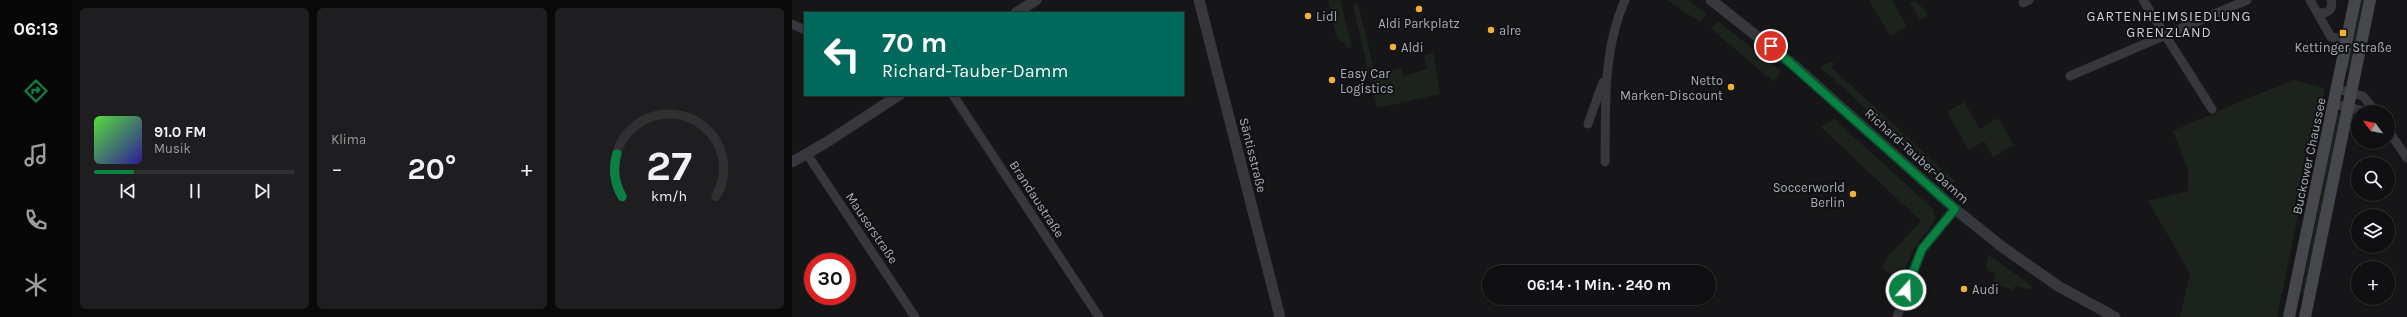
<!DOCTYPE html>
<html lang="de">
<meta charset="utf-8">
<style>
body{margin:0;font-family:Karla,sans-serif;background:#1e1e20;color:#f1f3f6;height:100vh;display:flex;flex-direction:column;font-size:15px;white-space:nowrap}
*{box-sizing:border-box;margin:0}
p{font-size:13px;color:#9c9d9f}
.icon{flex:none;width:22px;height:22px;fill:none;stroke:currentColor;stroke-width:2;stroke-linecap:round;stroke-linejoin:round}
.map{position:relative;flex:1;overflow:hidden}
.drawer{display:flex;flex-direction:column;gap:8px;padding:8px;background:#09090a;width:720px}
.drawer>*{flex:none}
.guide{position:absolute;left:12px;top:12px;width:380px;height:84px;border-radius:0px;box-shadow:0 1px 3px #0004,0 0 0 1px #303032;background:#00695c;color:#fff;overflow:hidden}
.needle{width:26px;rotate:302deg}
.fabs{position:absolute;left:1559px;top:105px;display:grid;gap:8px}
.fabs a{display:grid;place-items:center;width:44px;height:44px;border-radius:50%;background:#101012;box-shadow:0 1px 3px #0004,0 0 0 1px #303032;font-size:20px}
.speed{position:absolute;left:12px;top:253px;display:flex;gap:8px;font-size:20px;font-weight:700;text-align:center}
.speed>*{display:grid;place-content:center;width:52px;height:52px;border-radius:50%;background:#101012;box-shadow:0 1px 3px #0004,0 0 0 1px #303032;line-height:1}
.speed .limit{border:6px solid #d22;background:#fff;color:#111}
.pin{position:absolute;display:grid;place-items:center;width:34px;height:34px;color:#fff;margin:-17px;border:2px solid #fff;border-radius:50%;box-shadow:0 1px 4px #0007}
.me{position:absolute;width:44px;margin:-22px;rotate:20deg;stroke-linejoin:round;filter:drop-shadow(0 0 3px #0008)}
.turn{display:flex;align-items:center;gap:14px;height:84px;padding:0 12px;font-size:18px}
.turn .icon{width:52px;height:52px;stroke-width:2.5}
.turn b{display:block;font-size:28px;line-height:34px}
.big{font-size:30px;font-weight:700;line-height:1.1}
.drawer .tile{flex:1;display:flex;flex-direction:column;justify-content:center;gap:6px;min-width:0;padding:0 14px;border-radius:6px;background:#1e1e20}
.drawer .dial{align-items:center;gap:0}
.dial svg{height:104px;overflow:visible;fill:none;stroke:#303032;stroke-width:7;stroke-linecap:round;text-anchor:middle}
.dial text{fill:#f1f3f6;stroke:none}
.song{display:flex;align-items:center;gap:12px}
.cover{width:48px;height:48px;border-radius:6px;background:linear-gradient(135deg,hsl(110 70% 55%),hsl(250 70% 35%))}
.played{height:4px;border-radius:2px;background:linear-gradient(90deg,#0b8043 20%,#303032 20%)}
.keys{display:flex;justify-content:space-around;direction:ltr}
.heat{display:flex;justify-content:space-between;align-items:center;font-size:22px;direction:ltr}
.drawer .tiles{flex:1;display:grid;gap:8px;grid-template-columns:repeat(3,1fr)}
.trip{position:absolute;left:690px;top:265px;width:234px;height:40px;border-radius:20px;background:#101012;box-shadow:0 1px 3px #0004,0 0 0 1px #303032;font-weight:700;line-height:40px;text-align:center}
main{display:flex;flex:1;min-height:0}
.dock{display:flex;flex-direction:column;width:72px;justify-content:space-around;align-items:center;background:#060607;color:#9c9d9f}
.dock .icon{width:28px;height:28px}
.dock .selected{color:#0b8043}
.dock b{font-size:18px;color:#f1f3f6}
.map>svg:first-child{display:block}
</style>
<main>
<nav class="dock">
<b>06:13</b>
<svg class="icon selected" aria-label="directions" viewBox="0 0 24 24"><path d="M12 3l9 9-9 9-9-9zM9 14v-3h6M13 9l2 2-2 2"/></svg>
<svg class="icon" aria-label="music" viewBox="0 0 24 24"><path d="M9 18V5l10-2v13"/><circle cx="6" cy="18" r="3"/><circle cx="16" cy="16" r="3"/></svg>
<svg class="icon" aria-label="phone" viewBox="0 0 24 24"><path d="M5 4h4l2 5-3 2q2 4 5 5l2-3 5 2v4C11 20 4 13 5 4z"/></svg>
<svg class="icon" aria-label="climate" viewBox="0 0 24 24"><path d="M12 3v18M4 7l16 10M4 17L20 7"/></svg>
</nav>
<section class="drawer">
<div class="tiles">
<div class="tile">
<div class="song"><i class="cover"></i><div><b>91.0 FM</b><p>Musik</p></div></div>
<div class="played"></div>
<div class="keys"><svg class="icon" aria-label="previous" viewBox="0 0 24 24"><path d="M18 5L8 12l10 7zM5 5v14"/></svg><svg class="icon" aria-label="pause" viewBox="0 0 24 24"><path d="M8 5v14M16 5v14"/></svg><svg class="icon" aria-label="next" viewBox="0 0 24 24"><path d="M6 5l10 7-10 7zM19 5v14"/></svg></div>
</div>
<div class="tile"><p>Klima</p>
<div class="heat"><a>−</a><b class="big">20°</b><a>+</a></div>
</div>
<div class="tile dial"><svg viewBox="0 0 100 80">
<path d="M14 69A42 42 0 1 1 86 69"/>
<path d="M14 69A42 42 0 0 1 10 36" stroke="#0b8043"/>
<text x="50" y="56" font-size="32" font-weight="700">27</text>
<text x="50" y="72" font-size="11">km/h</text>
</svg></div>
</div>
</section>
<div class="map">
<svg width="1615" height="317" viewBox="0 0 1615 317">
<rect width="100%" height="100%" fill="#161618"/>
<g fill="#1c231d">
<path d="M536 0H548L560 47 555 48 553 43 545 39Z"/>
<path d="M875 0H896L915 14 908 22Z"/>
<path d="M1077 0H1100L1115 27 1098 36Z"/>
<path d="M1124 0 1136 15 1128 20 1118 3Z"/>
<path d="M1568 0H1572L1557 71 1553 70Z"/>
<path d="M566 4 583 74 610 68 612 76 635 69 632 56 641 53 648 94 585 108 561 5Z"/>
<path d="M926 21 989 71 982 82 919 29Z"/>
<path d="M1037 62 1043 63 1039 67 1163 181 1159 186 1028 67Z"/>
<path d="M1503 80 1533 88 1485 317H1388L1398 273 1356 201 1396 191V170L1381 131 1461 96Z"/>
<path d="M1172 102 1188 129 1206 118 1222 145 1201 157 1192 141 1177 150 1155 112Z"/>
<path d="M1545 114 1548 115 1512 292 1509 296Z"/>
<path d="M1042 119 1142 210 1143 220 1121 250 1107 283 1090 267 1093 260 1129 221 1029 127Z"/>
<path d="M1197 255 1240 286 1238 290 1223 286 1221 290 1201 283 1204 273 1197 271 1194 266Z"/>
</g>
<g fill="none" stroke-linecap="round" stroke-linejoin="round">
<g stroke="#37383d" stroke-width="9">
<path d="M1351 0 1420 109"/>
<path d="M1518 0 1539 37 1555 40"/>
<path d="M1231 3 1237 0"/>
<path d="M1526 12C1534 15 1542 10 1539 0"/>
<path d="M0 24 13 30"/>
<path d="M1278 76 1455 0"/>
<path d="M1545 89 1571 96 1584 112"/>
<path d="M161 95 307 317"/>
<path d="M1542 104 1576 112"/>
<path d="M796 124 811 82"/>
<path d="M1596 130 1615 158"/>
<path d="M15 154 123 317"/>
<path d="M813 162C814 106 810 52 833 0"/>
<path d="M1105 317 1130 249 1163 209"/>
</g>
<g stroke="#37383d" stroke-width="11">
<path d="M407 0 488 317"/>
<path d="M919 0 1004 67 1163 209 1209 246 1266 286 1323 317"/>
<path d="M224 13 244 0"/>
<path d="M0 162 35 142 107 95"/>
</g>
<g stroke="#45474d" stroke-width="12">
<path d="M1497 317 1563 0"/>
<path d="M1513 317 1578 0"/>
</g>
</g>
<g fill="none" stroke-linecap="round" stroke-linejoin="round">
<g stroke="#07532c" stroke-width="10">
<path id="route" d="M979 46 1163 209 1130 249 1114 290"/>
</g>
<use href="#route" stroke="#0b8043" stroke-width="7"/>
</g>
<g fill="#f2b134" stroke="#111113" stroke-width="1.5">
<circle cx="627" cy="9" r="4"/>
<circle cx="516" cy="16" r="4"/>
<circle cx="699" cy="30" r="4"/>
<rect x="1547" y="29" width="8" height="8" rx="2"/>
<circle cx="601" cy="47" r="4"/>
<circle cx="540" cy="80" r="4"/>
<circle cx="939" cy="87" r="4"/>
<circle cx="1061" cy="194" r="4"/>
<circle cx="1172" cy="289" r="4"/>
</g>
<g text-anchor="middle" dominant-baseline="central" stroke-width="4" stroke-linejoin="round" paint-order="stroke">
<g font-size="13" fill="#a8adb8" stroke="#111113" text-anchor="start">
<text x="524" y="16">Lidl</text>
<text x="627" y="23" text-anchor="middle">Aldi Parkplatz</text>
<text x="707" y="30">alre</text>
<text x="609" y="47">Aldi</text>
<text x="1551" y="47" text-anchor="middle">Kettinger Straße</text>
<text x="548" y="73">Easy Car<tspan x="548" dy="15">Logistics</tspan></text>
<text x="931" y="80" text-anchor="end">Netto<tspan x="931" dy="15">Marken-Discount</tspan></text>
<text x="1053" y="187" text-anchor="end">Soccerworld<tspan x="1053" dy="15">Berlin</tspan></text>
<text x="1180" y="289">Audi</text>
</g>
<g font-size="13" fill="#a8adb8" stroke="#111113">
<text transform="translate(461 155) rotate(76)">Säntisstraße</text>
<text transform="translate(1125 156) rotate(42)">Richard-Tauber-Damm</text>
<text transform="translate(1517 156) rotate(-78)">Buckower Chaussee</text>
<text transform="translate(245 199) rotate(57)">Brandaustraße</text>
<text transform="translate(80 228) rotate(56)">Mauserstraße</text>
</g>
<g font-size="14" letter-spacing="1" fill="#c9ccd4" stroke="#111113">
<text x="1377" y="16">GARTENHEIMSIEDLUNG<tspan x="1377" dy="16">GRENZLAND</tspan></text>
</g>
</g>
</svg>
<div class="fabs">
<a><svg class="needle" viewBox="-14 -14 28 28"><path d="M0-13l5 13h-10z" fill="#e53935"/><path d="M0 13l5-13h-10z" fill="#9c9d9f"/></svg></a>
<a><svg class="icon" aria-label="search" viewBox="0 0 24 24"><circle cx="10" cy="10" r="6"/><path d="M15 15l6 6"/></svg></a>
<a><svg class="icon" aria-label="layers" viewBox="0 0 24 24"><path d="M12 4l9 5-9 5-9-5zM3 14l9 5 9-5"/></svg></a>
<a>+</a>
</div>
<div class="speed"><div class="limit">30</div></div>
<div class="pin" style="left:979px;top:46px;background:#d93025"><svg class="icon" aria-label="arrive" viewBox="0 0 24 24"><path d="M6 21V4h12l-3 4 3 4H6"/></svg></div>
<svg class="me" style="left:1114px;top:290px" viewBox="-20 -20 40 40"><circle r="17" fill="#0b8043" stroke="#fff" stroke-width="3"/><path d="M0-11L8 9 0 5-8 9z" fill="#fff"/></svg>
<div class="trip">06:14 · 1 Min. · 240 m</div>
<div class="guide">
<div class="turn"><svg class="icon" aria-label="left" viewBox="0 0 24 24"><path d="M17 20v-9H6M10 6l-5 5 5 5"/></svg><div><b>70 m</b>Richard-Tauber-Damm</div></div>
</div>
</div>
</main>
